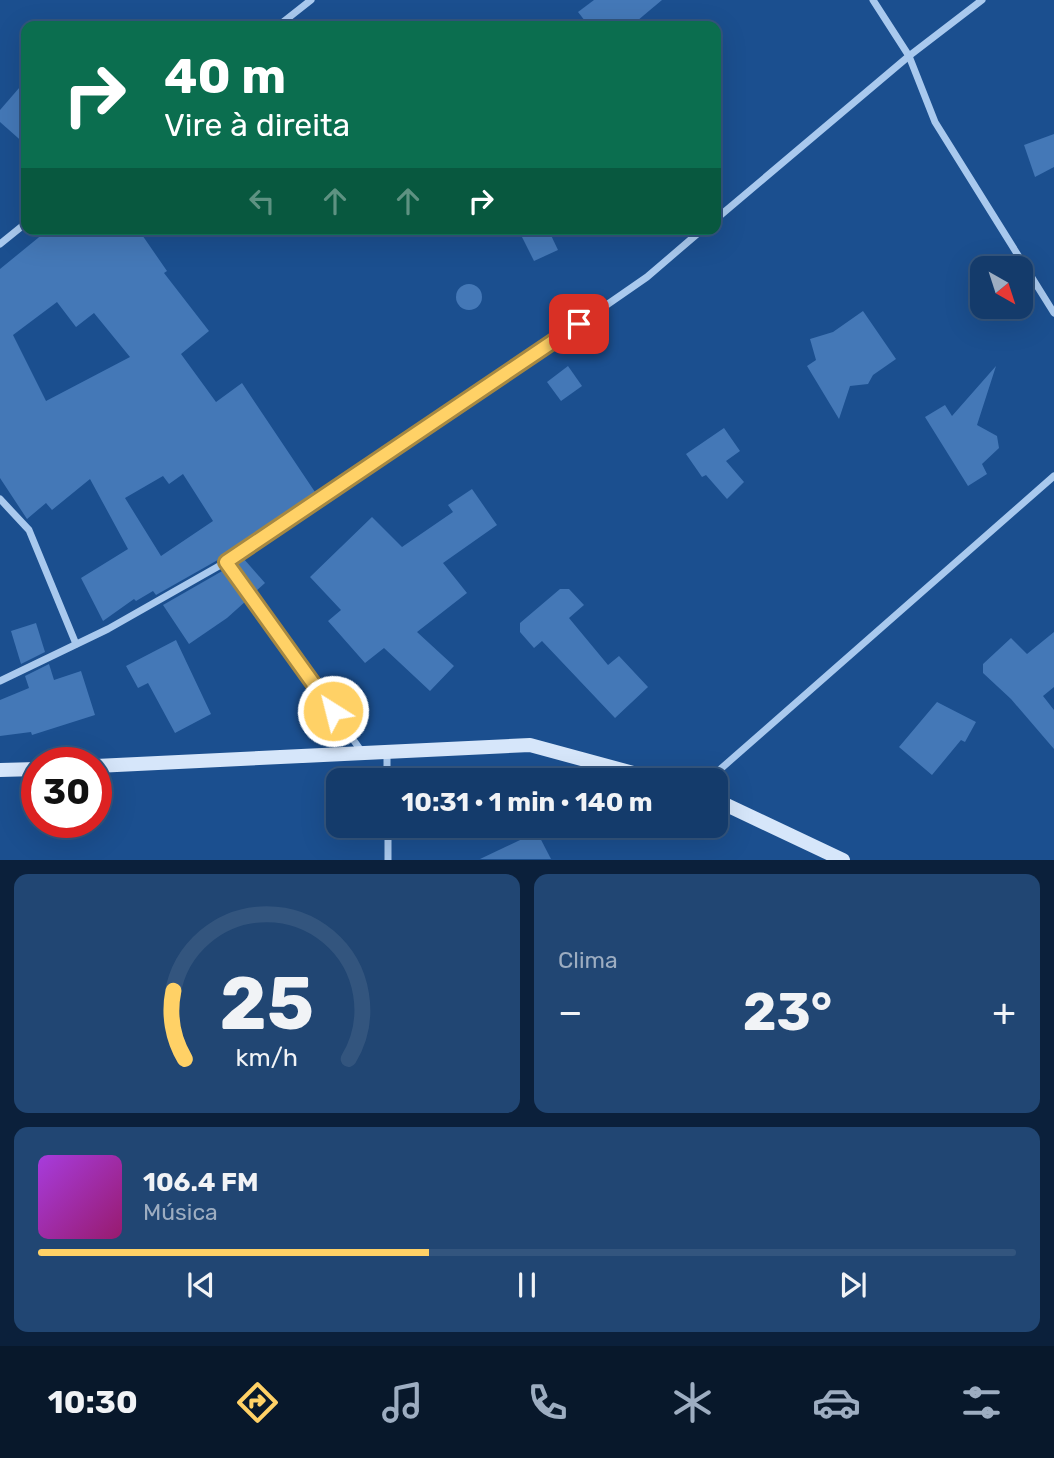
<!DOCTYPE html>
<html lang="pt">
<meta charset="utf-8">
<style>
body{margin:0;font-family:Rubik,sans-serif;background:#214673;color:#f1f3f6;height:100vh;display:flex;flex-direction:column;font-size:26px;white-space:nowrap}
*{box-sizing:border-box;margin:0}
p{font-size:23px;color:#9dadc1}
.icon{flex:none;width:38px;height:38px;fill:none;stroke:currentColor;stroke-width:2;stroke-linecap:round;stroke-linejoin:round}
.map{position:relative;height:860px;overflow:hidden}
.side{display:flex;flex-direction:column;gap:14px;padding:14px;background:#0b203b;flex:1}
.side>*{flex:none}
.banner{position:absolute;left:21px;top:21px;width:700px;height:214px;border-radius:14px;box-shadow:0 7px 28px #0002,0 0 0 2px #33557e;background:#0b6e4f;color:#fff;overflow:hidden}
.needle{width:46px;rotate:141deg}
.buttons{position:absolute;left:970px;top:256px;display:grid;gap:14px}
.buttons a{display:grid;place-items:center;width:63px;height:63px;border-radius:14px;background:#143b6b;box-shadow:0 7px 28px #0002,0 0 0 2px #33557e;font-size:35px}
.speed{position:absolute;left:21px;top:747px;display:flex;gap:14px;font-size:35px;font-weight:700;text-align:center}
.speed>*{display:grid;place-content:center;width:91px;height:91px;border-radius:50%;background:#143b6b;box-shadow:0 7px 28px #0002,0 0 0 2px #33557e;line-height:1}
.speed .limit{border:10px solid #d22;background:#fff;color:#111}
.pin{position:absolute;display:grid;place-items:center;width:60px;height:60px;color:#fff;margin:-30px;border-radius:14px;box-shadow:0 4px 10px #0006}
.me{position:absolute;width:77px;margin:-38px;rotate:324deg;stroke-linejoin:round;filter:drop-shadow(0 0 5px #0008)}
.turn{display:flex;align-items:center;gap:24px;height:147px;padding:0 28px;font-size:32px}
.turn .icon{width:91px;height:91px;stroke-width:2.5}
.turn b{display:block;font-size:49px;line-height:60px}
.lanes{display:flex;align-items:center;height:66px;padding:0 28px;background:#0003;justify-content:center;gap:35px;direction:ltr}
.lanes .off{opacity:.35}
.big{font-size:52px;font-weight:700;line-height:1.1}
.side .widget{flex:1;display:flex;flex-direction:column;justify-content:center;gap:10px;min-width:0;padding:0 24px;border-radius:14px;background:#214673}
.side .dial{align-items:center;gap:0}
.dial svg{height:182px;overflow:visible;fill:none;stroke:#33557e;stroke-width:7;stroke-linecap:round;text-anchor:middle}
.dial text{fill:#f1f3f6;stroke:none}
.song{display:flex;align-items:center;gap:21px}
.cover{width:84px;height:84px;border-radius:10px;background:linear-gradient(135deg,hsl(280 70% 55%),hsl(320 70% 35%))}
.played{height:7px;border-radius:4px;background:linear-gradient(90deg,#ffd166 40%,#33557e 40%)}
.keys{display:flex;justify-content:space-around;direction:ltr}
.heat{display:flex;justify-content:space-between;align-items:center;font-size:38px;direction:ltr}
.side .tiles{flex:1;display:grid;gap:14px;grid-template-columns:1fr 1fr}
.widget:last-child{grid-column:span 2}
.trip{position:absolute;left:326px;top:768px;width:402px;height:70px;border-radius:14px;background:#143b6b;box-shadow:0 7px 28px #0002,0 0 0 2px #33557e;font-weight:700;line-height:70px;text-align:center}
.dock{display:flex;height:112px;justify-content:space-around;align-items:center;background:#08182b;color:#9dadc1}
.dock .icon{width:49px;height:49px}
.dock .active{color:#ffd166}
.dock b{font-size:32px;color:#f1f3f6}
.map>svg:first-child{display:block}
</style>
<div class="map">
<svg width="1054" height="860" viewBox="0 0 1054 860">
<rect width="100%" height="100%" fill="#1b4f8f"/>
<g fill="#4478b7" fill-rule="evenodd">
<path d="M594 0H662L631 26H589L578 12Z"/>
<path d="M26 80V145L0 122V110Z"/>
<path d="M1054 134V167L1035 177 1024 145Z"/>
<path d="M49 229H138L167 271 164 273 209 331 181 354 216 402 242 383 315 492 223 557 156 595 153 591 136 601 134 599 103 621 81 578 128 549 90 479 52 510 46 503 27 519 0 478V269ZM57 302 76 327 94 313 130 357 46 401 13 335ZM183 474 213 521 161 556 125 498 163 476 169 484Z"/>
<path d="M518 229H548L558 250 534 261Z"/>
<circle cx="469" cy="297" r="13"/>
<path d="M863 311 896 359 873 375 868 384 850 386 839 419 807 366 816 360 810 339 833 332Z"/>
<path d="M568 366 582 386 561 401 547 382Z"/>
<path d="M996 366 977 425 997 436 999 448 982 464 987 474 968 486 925 417 945 405 952 416Z"/>
<path d="M724 428 740 451 726 461 744 482 727 499 706 475 702 477 686 454Z"/>
<path d="M472 489 497 525 443 563 467 593 417 632 454 666 430 691 384 648 365 663 328 621 341 610 310 577 372 517 402 547 453 512 448 505Z"/>
<path d="M243 558 265 583 255 592 235 564Z"/>
<path d="M224 570 246 601 227 618 189 644 163 605Z"/>
<path d="M560 589H569L584 605 569 618 608 665 619 656 648 687 615 718 542 641 534 648 520 632V623Z"/>
<path d="M36 623 45 652 21 664 11 631Z"/>
<path d="M1054 632V687L1043 696 1054 710V749L1011 699 983 673V664L1011 638 1027 654Z"/>
<path d="M176 640 211 714 175 733 148 683 138 688 126 666Z"/>
<path d="M49 664 54 680 81 671 95 715 32 735 31 732 0 736V700L29 688 25 676Z"/>
<path d="M937 702 976 722 965 742 961 740 932 775 899 747Z"/>
<path d="M537 832 551 859H480Z"/>
</g>
<g fill="none" stroke-linecap="round" stroke-linejoin="round">
<g stroke="#a9c9ee" stroke-width="7">
<path d="M873 0 909 56 935 122 1054 313"/>
<path d="M278 26 311 0"/>
<path d="M716 219 909 56 982 0"/>
<path d="M0 244 26 223"/>
<path d="M0 499 29 530 76 644"/>
<path d="M226 562 362 752"/>
<path d="M0 681 108 629 226 562 533 356 647 277 703 229"/>
<path d="M387 752V780"/>
<path d="M708 780 1054 476"/>
<path d="M388 826V860"/>
</g>
<g stroke="#d6e6fa" stroke-width="14">
<path d="M96 766 530 745 659 780"/>
<path d="M0 770 37 769"/>
<path d="M716 800 843 860"/>
</g>
</g>
<g fill="none" stroke-linecap="round" stroke-linejoin="round">
<g stroke="#a68842" stroke-width="18">
<path id="route" d="M333 711 226 562 579 324"/>
</g>
<use href="#route" stroke="#ffd166" stroke-width="12"/>
</g>
</svg>
<div class="buttons">
<a><svg class="needle" viewBox="-14 -14 28 28"><path d="M0-13l5 13h-10z" fill="#e53935"/><path d="M0 13l5-13h-10z" fill="#9dadc1"/></svg></a>
</div>
<div class="speed"><div class="limit">30</div></div>
<div class="pin" style="left:579px;top:324px;background:#d93025"><svg class="icon" aria-label="arrive" viewBox="0 0 24 24"><path d="M6 21V4h12l-3 4 3 4H6"/></svg></div>
<svg class="me" style="left:333px;top:711px" viewBox="-20 -20 40 40"><circle r="17" fill="#ffd166" stroke="#fff" stroke-width="3"/><path d="M0-11L8 9 0 5-8 9z" fill="#fff"/></svg>
<div class="trip">10:31 · 1 min · 140 m</div>
<div class="banner">
<div class="turn"><svg class="icon" aria-label="right" viewBox="0 0 24 24"><path d="M7 20v-9h11M14 6l5 5-5 5"/></svg><div><b>40 m</b>Vire à direita</div></div>
<div class="lanes"><svg class="icon off" aria-label="left" viewBox="0 0 24 24"><path d="M17 20v-9H6M10 6l-5 5 5 5"/></svg><svg class="icon off" aria-label="ahead" viewBox="0 0 24 24"><path d="M12 20V5M6 11l6-6 6 6"/></svg><svg class="icon off" aria-label="ahead" viewBox="0 0 24 24"><path d="M12 20V5M6 11l6-6 6 6"/></svg><svg class="icon" aria-label="right" viewBox="0 0 24 24"><path d="M7 20v-9h11M14 6l5 5-5 5"/></svg></div>
</div>
</div>
<section class="side">
<div class="tiles">
<div class="widget dial"><svg viewBox="0 0 100 80">
<path d="M14 69A42 42 0 1 1 86 69"/>
<path d="M14 69A42 42 0 0 1 9 39" stroke="#ffd166"/>
<text x="50" y="56" font-size="32" font-weight="700">25</text>
<text x="50" y="72" font-size="11">km/h</text>
</svg></div>
<div class="widget"><p>Clima</p>
<div class="heat"><a>−</a><b class="big">23°</b><a>+</a></div>
</div>
<div class="widget">
<div class="song"><i class="cover"></i><div><b>106.4 FM</b><p>Música</p></div></div>
<div class="played"></div>
<div class="keys"><svg class="icon" aria-label="previous" viewBox="0 0 24 24"><path d="M18 5L8 12l10 7zM5 5v14"/></svg><svg class="icon" aria-label="pause" viewBox="0 0 24 24"><path d="M8 5v14M16 5v14"/></svg><svg class="icon" aria-label="next" viewBox="0 0 24 24"><path d="M6 5l10 7-10 7zM19 5v14"/></svg></div>
</div>
</div>
</section>
<nav class="dock">
<b>10:30</b>
<svg class="icon active" aria-label="directions" viewBox="0 0 24 24"><path d="M12 3l9 9-9 9-9-9zM9 14v-3h6M13 9l2 2-2 2"/></svg>
<svg class="icon" aria-label="music" viewBox="0 0 24 24"><path d="M9 18V5l10-2v13"/><circle cx="6" cy="18" r="3"/><circle cx="16" cy="16" r="3"/></svg>
<svg class="icon" aria-label="phone" viewBox="0 0 24 24"><path d="M5 4h4l2 5-3 2q2 4 5 5l2-3 5 2v4C11 20 4 13 5 4z"/></svg>
<svg class="icon" aria-label="climate" viewBox="0 0 24 24"><path d="M12 3v18M4 7l16 10M4 17L20 7"/></svg>
<svg class="icon" aria-label="car" viewBox="0 0 24 24"><path d="M5 17H2v-5l4-1 3-4h7l3 4 3 1v5h-3M9 17h6M6 11h13"/><circle cx="7" cy="17" r="2"/><circle cx="17" cy="17" r="2"/></svg>
<svg class="icon" aria-label="filters" viewBox="0 0 24 24"><path d="M4 7h16M4 17h16"/><circle cx="9" cy="7" r="2"/><circle cx="15" cy="17" r="2"/></svg>
</nav>
